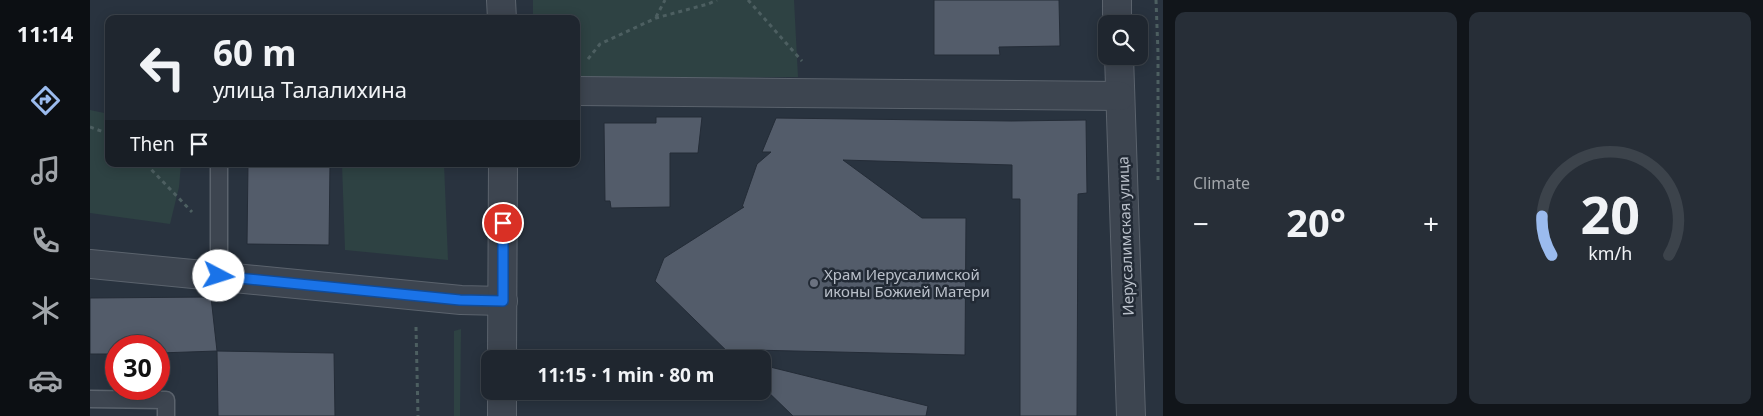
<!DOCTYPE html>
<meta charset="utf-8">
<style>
body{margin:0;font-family:"Noto Sans",sans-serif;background:#272e37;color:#f1f3f6;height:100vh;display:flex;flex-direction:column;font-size:19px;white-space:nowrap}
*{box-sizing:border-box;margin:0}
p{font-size:16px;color:#a1a5aa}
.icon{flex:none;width:28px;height:28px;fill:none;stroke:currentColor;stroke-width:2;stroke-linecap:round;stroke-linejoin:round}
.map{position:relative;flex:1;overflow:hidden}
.sheet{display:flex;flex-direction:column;gap:12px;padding:12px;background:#11151a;width:600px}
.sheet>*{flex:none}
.top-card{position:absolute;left:15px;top:15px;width:475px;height:152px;border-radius:10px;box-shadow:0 2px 12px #0003,0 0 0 1px #3c434b;background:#1f262f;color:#f1f3f6;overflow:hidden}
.fabs{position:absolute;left:1008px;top:15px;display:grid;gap:10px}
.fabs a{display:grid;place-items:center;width:50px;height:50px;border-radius:10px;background:#1f262f;box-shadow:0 2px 12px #0003,0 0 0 1px #3c434b;font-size:25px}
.speed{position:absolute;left:15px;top:335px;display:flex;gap:10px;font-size:25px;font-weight:700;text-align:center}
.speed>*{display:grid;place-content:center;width:65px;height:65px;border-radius:50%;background:#1f262f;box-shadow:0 2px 12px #0003,0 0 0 1px #3c434b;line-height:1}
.speed .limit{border:8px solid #d22;background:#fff;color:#111}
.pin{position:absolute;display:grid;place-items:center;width:42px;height:42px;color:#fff;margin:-21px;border:2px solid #fff;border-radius:50%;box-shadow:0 1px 5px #0007}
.me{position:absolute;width:55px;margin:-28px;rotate:95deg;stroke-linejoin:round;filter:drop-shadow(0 0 4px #0008)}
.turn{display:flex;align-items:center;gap:18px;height:105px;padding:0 25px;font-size:22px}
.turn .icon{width:65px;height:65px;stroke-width:2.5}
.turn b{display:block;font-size:35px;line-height:42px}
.then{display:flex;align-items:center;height:48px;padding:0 25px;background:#0003;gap:10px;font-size:19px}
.big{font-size:38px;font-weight:700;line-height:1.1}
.sheet .tile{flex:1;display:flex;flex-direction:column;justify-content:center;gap:8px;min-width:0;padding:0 18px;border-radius:10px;background:#272e37}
.sheet .dial{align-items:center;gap:0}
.dial svg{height:130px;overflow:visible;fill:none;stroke:#3c434b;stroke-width:7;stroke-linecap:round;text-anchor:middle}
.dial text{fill:#f1f3f6;stroke:none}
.heat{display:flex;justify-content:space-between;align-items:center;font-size:28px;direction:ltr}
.sheet .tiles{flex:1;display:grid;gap:12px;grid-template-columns:repeat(2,1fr)}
.trip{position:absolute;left:391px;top:350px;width:290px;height:50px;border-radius:10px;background:#1f262f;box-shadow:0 2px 12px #0003,0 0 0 1px #3c434b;font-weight:700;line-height:50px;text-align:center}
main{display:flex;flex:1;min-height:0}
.tabs{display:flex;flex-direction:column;width:90px;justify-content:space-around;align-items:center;background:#0c0f13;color:#a1a5aa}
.tabs .icon{width:35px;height:35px}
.tabs .current{color:#9bbbee}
.tabs b{font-size:22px;color:#f1f3f6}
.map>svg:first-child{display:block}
</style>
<main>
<nav class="tabs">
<b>11:14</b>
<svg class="icon current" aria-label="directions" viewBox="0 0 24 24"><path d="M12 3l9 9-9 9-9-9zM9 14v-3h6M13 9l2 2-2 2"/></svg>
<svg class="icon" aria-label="music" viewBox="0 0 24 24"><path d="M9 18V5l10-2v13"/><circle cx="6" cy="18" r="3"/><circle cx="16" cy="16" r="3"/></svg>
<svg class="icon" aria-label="phone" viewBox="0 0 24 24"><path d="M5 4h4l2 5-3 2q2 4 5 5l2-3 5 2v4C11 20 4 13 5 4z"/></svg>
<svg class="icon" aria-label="climate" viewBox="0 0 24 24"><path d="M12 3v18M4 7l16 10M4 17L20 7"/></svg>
<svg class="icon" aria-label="car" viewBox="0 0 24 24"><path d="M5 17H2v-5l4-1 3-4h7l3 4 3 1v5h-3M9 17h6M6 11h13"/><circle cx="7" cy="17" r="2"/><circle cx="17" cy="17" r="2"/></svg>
</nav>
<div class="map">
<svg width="1073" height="416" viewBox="0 0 1073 416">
<rect width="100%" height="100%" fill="#29333f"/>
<g fill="#2e4243">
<path d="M443 0H704L708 77 486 79V19H443Z"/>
<path d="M0 110 19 114V164H91L89 187 80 224 0 213Z"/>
<path d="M252 164H354L358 260 255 250Z"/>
<path d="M371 329 370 416H364V331Z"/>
</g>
<g fill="#535c6a" stroke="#242c37">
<path d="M844 0H969L970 46 909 47 910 55H844Z"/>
<path d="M566 117H612L608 153H580V207L521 208 520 201H515L514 123H566Z"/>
<path d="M686 118 921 121 996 120 997 193 988 194 987 416H930V199H922V165L753 160 832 218H876L875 355 662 350 661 359H645L565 281 574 258 654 207H652L667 164 681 152H672Z"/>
<path d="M158 164H240L239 245 157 244Z"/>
<path d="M121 297 127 351 69 353V346H26V354H0V298Z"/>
<path d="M127 351 244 353 245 416H128Z"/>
<path d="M672 365 838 406 836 416H703L672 386Z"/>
</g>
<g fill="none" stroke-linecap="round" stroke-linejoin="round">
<g stroke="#5b636d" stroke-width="19">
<g id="service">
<path d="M129 276V164"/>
<path d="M0 399 76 400V416"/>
</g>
</g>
<g stroke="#5b636d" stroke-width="30">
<g id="minor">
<path d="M1027 0V24"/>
<path d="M1029 56 1041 416"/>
<path d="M486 91 1030 96"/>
<path d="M0 264 371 300 413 301"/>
</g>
</g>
<g stroke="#5b636d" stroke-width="30">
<g id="tertiary">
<path d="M411 0 412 19"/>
<path d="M412 359 413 164"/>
<path d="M412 416V391"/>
</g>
</g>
<g stroke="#4d5f61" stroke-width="3" stroke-dasharray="4 4" stroke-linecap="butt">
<path d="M658 0 712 61"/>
<path d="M1066 0 1068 53V180"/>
<path d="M566 17 575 0"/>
<path d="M498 59 510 44 566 18 618 4 627 0"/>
<path d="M0 127 19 134"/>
<path d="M56 164 102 212"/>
<path d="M326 327 328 416"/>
</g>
<use href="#service" stroke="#3d4550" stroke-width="16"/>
<use href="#minor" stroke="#3d4550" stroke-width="28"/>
<use href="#tertiary" stroke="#3d4550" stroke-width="28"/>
</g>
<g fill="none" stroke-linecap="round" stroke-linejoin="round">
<g stroke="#114b97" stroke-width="12">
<path id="route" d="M129 276 370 300 413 301V223"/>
</g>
<use href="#route" stroke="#1a73e8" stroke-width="9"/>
</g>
<circle fill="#6b7280" stroke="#222a35" stroke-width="2" cx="724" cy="283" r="5"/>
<g text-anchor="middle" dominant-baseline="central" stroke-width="5" stroke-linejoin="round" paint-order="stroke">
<g font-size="15" fill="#bac0ca" stroke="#222a35">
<text transform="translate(1035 236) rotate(-92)">Иерусалимская улица</text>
</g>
<g font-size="15" fill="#bac0ca" stroke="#222a35" text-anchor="start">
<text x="734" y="274">Храм Иерусалимской<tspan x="734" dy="17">иконы Божией Матери</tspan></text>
</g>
</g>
</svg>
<div class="fabs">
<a><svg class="icon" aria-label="search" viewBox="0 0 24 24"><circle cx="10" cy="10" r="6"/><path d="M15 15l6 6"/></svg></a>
</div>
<div class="speed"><div class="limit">30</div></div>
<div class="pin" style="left:413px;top:223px;background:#d93025"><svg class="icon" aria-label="arrive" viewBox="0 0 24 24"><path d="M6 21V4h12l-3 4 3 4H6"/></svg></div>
<svg class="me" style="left:129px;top:276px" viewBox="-20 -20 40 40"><circle r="19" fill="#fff"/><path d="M0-13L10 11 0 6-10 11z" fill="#1a73e8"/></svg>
<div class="trip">11:15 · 1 min · 80 m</div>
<div class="top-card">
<div class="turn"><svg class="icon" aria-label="left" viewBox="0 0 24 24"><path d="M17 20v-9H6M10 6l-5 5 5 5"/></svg><div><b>60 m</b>улица Талалихина</div></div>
<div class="then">Then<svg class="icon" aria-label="arrive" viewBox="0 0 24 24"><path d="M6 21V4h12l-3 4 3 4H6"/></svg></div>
</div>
</div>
<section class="sheet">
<div class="tiles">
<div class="tile"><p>Climate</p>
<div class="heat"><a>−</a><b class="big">20°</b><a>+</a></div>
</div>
<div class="tile dial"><svg viewBox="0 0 100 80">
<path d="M14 69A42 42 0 1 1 86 69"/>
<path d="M14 69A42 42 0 0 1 8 45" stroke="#9bbbee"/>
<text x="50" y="56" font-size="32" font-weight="700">20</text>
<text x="50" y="72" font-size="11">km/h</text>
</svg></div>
</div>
</section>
</main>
